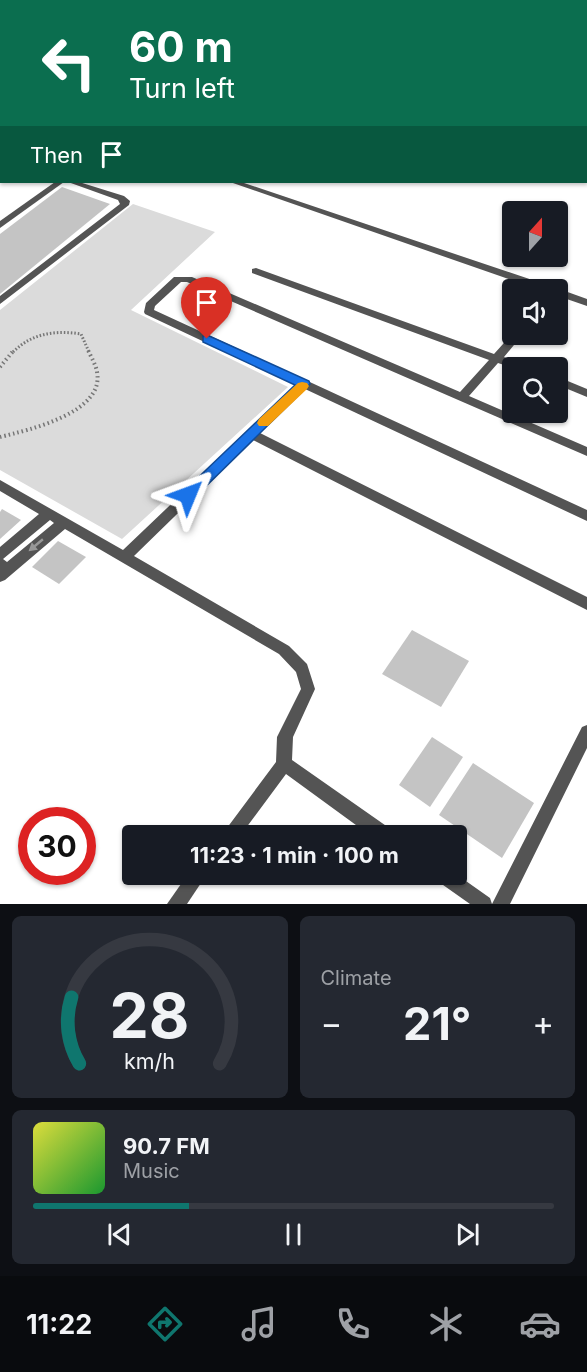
<!DOCTYPE html>
<meta charset="utf-8">
<style>
body{margin:0;font-family:Inter,sans-serif;background:#242831;color:#f1f3f6;height:100vh;display:flex;flex-direction:column;font-size:22px;white-space:nowrap}
*{box-sizing:border-box;margin:0}
p{font-size:20px;color:#9ea1a6}
.icon{flex:none;width:33px;height:33px;fill:none;stroke:currentColor;stroke-width:2;stroke-linecap:round;stroke-linejoin:round}
.map{position:relative;height:904px;overflow:hidden}
.drawer{display:flex;flex-direction:column;gap:12px;padding:12px;background:#0d0f14;flex:1}
.drawer>*{flex:none}
.banner{position:absolute;left:0px;top:0px;width:588px;height:183px;box-shadow:0 2px 4px #0004;background:#0b6e4f;color:#fff;overflow:hidden}
.needle{width:39px;rotate:21deg}
.tools{position:absolute;left:502px;top:201px;display:grid;gap:12px}
.tools a{display:grid;place-items:center;width:66px;height:66px;border-radius:6px;background:#171b24;box-shadow:0 2px 4px #0004;font-size:30px}
.speed{position:absolute;left:18px;top:807px;display:flex;gap:12px;font-size:30px;font-weight:700;text-align:center}
.speed>*{display:grid;place-content:center;width:78px;height:78px;border-radius:50%;background:#171b24;box-shadow:0 2px 4px #0004;line-height:1}
.speed .limit{border:9px solid #d22;background:#fff;color:#111}
.pin{position:absolute;display:grid;place-items:center;width:51px;height:51px;color:#fff;margin:-62px -26px;border-radius:50% 50% 50% 0;rotate:-45deg;box-shadow:0 0 6px #0007}
.pin .icon{rotate:45deg}
.me{position:absolute;width:66px;margin:-33px;rotate:46deg;stroke-linejoin:round;filter:drop-shadow(0 0 4px #0008)}
.turn{display:flex;align-items:center;gap:21px;height:126px;padding:0 30px;font-size:27px}
.turn .icon{width:78px;height:78px;stroke-width:2.5}
.turn b{display:block;font-size:42px;line-height:51px}
.then{display:flex;align-items:center;height:57px;padding:0 30px;background:#0003;gap:12px;font-size:22px}
.big{font-size:45px;font-weight:700;line-height:1.1}
.drawer .tile{flex:1;display:flex;flex-direction:column;justify-content:center;gap:9px;min-width:0;padding:0 21px;border-radius:9px;background:#242831}
.drawer .dial{align-items:center;gap:0}
.dial svg{height:156px;overflow:visible;fill:none;stroke:#363941;stroke-width:7;stroke-linecap:round;text-anchor:middle}
.dial text{fill:#f1f3f6;stroke:none}
.song{display:flex;align-items:center;gap:18px}
.cover{width:72px;height:72px;border-radius:9px;background:linear-gradient(135deg,hsl(60 70% 55%),hsl(130 70% 35%))}
.played{height:6px;border-radius:3px;background:linear-gradient(90deg,#0f766e 30%,#363941 30%)}
.keys{display:flex;justify-content:space-around;direction:ltr}
.heat{display:flex;justify-content:space-between;align-items:center;font-size:33px;direction:ltr}
.drawer .tiles{flex:1;display:grid;gap:12px;grid-template-columns:1fr 1fr}
.tile:last-child{grid-column:span 2}
.trip{position:absolute;left:122px;top:825px;width:345px;height:60px;border-radius:6px;background:#171b24;box-shadow:0 2px 4px #0004;font-weight:700;line-height:60px;text-align:center}
.tabs{display:flex;height:96px;justify-content:space-around;align-items:center;background:#090b0e;color:#9ea1a6}
.tabs .icon{width:42px;height:42px}
.tabs .on{color:#0f766e}
.tabs b{font-size:27px;color:#f1f3f6}
.map>svg:first-child{display:block}
</style>
<div class="map">
<svg width="587" height="904" viewBox="0 0 587 904">
<rect width="100%" height="100%" fill="#fff"/>
<path fill="#dbdbdb" d="M133 204 215 232 131 310 288 387 122 539 0 470V310Z"/>
<g fill="#c4c4c4">
<path d="M62 187 110 204 0 294V234Z"/>
<path d="M2 509 21 520 0 539V512Z"/>
<path d="M58 541 86 557 59 584 32 567Z"/>
<path d="M412 630 469 661 441 707 382 674Z"/>
<path d="M432 737 463 757 430 807 399 785Z"/>
<path d="M473 763 534 803 502 858 439 815Z"/>
</g>
<g fill="none" stroke-linecap="round" stroke-linejoin="round">
<path stroke="#767676" stroke-width="3" stroke-dasharray="1.5 2" stroke-linecap="butt" d="M13 352C32 333 56 330 81 334L89 352"/>
<g stroke="#767676" stroke-width="4" stroke-dasharray="1.5 3" stroke-linecap="butt">
<path d="M0 367 14 350"/>
<path d="M0 437C28 430 105 413 97 372 96 365 91 357 88 350"/>
</g>
<g fill="#545454" fill-rule="evenodd">
<path d="M13 0H20L12 2Z"/>
<path d="M78 0 90 2H79Z"/>
<path d="M421 0 435 2H422Z"/>
<path d="M491 0H497L490 2Z"/>
<rect x="573" y="0" width="6" height="2"/>
<rect x="0" y="7" width="2" height="4"/>
<rect x="586" y="31" width="1" height="4"/>
<rect x="0" y="99" width="2" height="4"/>
<path d="M2 168V174L0 175V169Z"/>
<path d="M55 182H64L0 228V221Z"/>
<path d="M68 182H79L124 196 130 201 129 205 0 304V296L120 204 118 200Z"/>
<path d="M230 182H241L562 290 587 299V306L558 296V290H540Z"/>
<path d="M256 268 494 354 513 333V334H523L504 357 528 368H513L498 363 469 396 587 447V456L187 282H181L155 306 154 310 587 510V521L305 389 260 433 587 597V610L253 440 134 556 289 646 307 664 315 689 293 737 292 760 392 830 394 836H371L286 774 240 836H221L276 762 277 737 301 689 296 672 279 654 65 529 5 580 0 582V547L39 514 0 491V480L123 550 296 385 145 314 144 312 146 303 174 277H192L460 392 489 360 252 273V269ZM50 520 54 523 7 562 3 559Z"/>
<path d="M558 377 587 389V397L558 385Z"/>
<path d="M587 725V748L510 904H470L436 880 434 874H456L490 898 492 904 582 727Z"/>
<path d="M188 874H207L187 904H167Z"/>
</g>
</g>
<defs><path id="oneway-solid" d="M-6-.8H1V-3.2L6.5 0L1 3.2V.8H-6Z" transform="scale(1.5)"/></defs>
<use fill="#989898" href="#oneway-solid" transform="translate(36 545) rotate(140)"/>
<path fill="#1a73e8" stroke="#114b97" stroke-width="1.5" d="M207 335 309 381 310 384 193 499H183L181 495 183 492 295 385 203 342V336Z"/>
<path fill="#f59e0b" d="M302 382 307 383 309 386 307 389 268 426H259L257 423 259 419 298 383Z"/>
</svg>
<div class="tools">
<a><svg class="needle" viewBox="-14 -14 28 28"><path d="M0-13l5 13h-10z" fill="#e53935"/><path d="M0 13l5-13h-10z" fill="#9ea1a6"/></svg></a>
<a><svg class="icon" aria-label="sound" viewBox="0 0 24 24"><path d="M4 9h4l5-4v14l-5-4H4zM17 9q2 3 0 6"/></svg></a>
<a><svg class="icon" aria-label="search" viewBox="0 0 24 24"><circle cx="10" cy="10" r="6"/><path d="M15 15l6 6"/></svg></a>
</div>
<div class="speed"><div class="limit">30</div></div>
<div class="pin" style="left:207px;top:339px;background:#d93025"><svg class="icon" aria-label="arrive" viewBox="0 0 24 24"><path d="M6 21V4h12l-3 4 3 4H6"/></svg></div>
<svg class="me" style="left:188px;top:495px" viewBox="-20 -20 40 40"><path d="M0-17L14 15 0 8-14 15z" fill="#1a73e8" stroke="#fff" stroke-width="4"/></svg>
<div class="trip">11:23 · 1 min · 100 m</div>
<div class="banner">
<div class="turn"><svg class="icon" aria-label="left" viewBox="0 0 24 24"><path d="M17 20v-9H6M10 6l-5 5 5 5"/></svg><div><b>60 m</b>Turn left</div></div>
<div class="then">Then<svg class="icon" aria-label="arrive" viewBox="0 0 24 24"><path d="M6 21V4h12l-3 4 3 4H6"/></svg></div>
</div>
</div>
<section class="drawer">
<div class="tiles">
<div class="tile dial"><svg viewBox="0 0 100 80">
<path d="M14 69A42 42 0 1 1 86 69"/>
<path d="M14 69A42 42 0 0 1 10 35" stroke="#0f766e"/>
<text x="50" y="56" font-size="32" font-weight="700">28</text>
<text x="50" y="72" font-size="11">km/h</text>
</svg></div>
<div class="tile"><p>Climate</p>
<div class="heat"><a>−</a><b class="big">21°</b><a>+</a></div>
</div>
<div class="tile">
<div class="song"><i class="cover"></i><div><b>90.7 FM</b><p>Music</p></div></div>
<div class="played"></div>
<div class="keys"><svg class="icon" aria-label="previous" viewBox="0 0 24 24"><path d="M18 5L8 12l10 7zM5 5v14"/></svg><svg class="icon" aria-label="pause" viewBox="0 0 24 24"><path d="M8 5v14M16 5v14"/></svg><svg class="icon" aria-label="next" viewBox="0 0 24 24"><path d="M6 5l10 7-10 7zM19 5v14"/></svg></div>
</div>
</div>
</section>
<nav class="tabs">
<b>11:22</b>
<svg class="icon on" aria-label="directions" viewBox="0 0 24 24"><path d="M12 3l9 9-9 9-9-9zM9 14v-3h6M13 9l2 2-2 2"/></svg>
<svg class="icon" aria-label="music" viewBox="0 0 24 24"><path d="M9 18V5l10-2v13"/><circle cx="6" cy="18" r="3"/><circle cx="16" cy="16" r="3"/></svg>
<svg class="icon" aria-label="phone" viewBox="0 0 24 24"><path d="M5 4h4l2 5-3 2q2 4 5 5l2-3 5 2v4C11 20 4 13 5 4z"/></svg>
<svg class="icon" aria-label="climate" viewBox="0 0 24 24"><path d="M12 3v18M4 7l16 10M4 17L20 7"/></svg>
<svg class="icon" aria-label="car" viewBox="0 0 24 24"><path d="M5 17H2v-5l4-1 3-4h7l3 4 3 1v5h-3M9 17h6M6 11h13"/><circle cx="7" cy="17" r="2"/><circle cx="17" cy="17" r="2"/></svg>
</nav>
